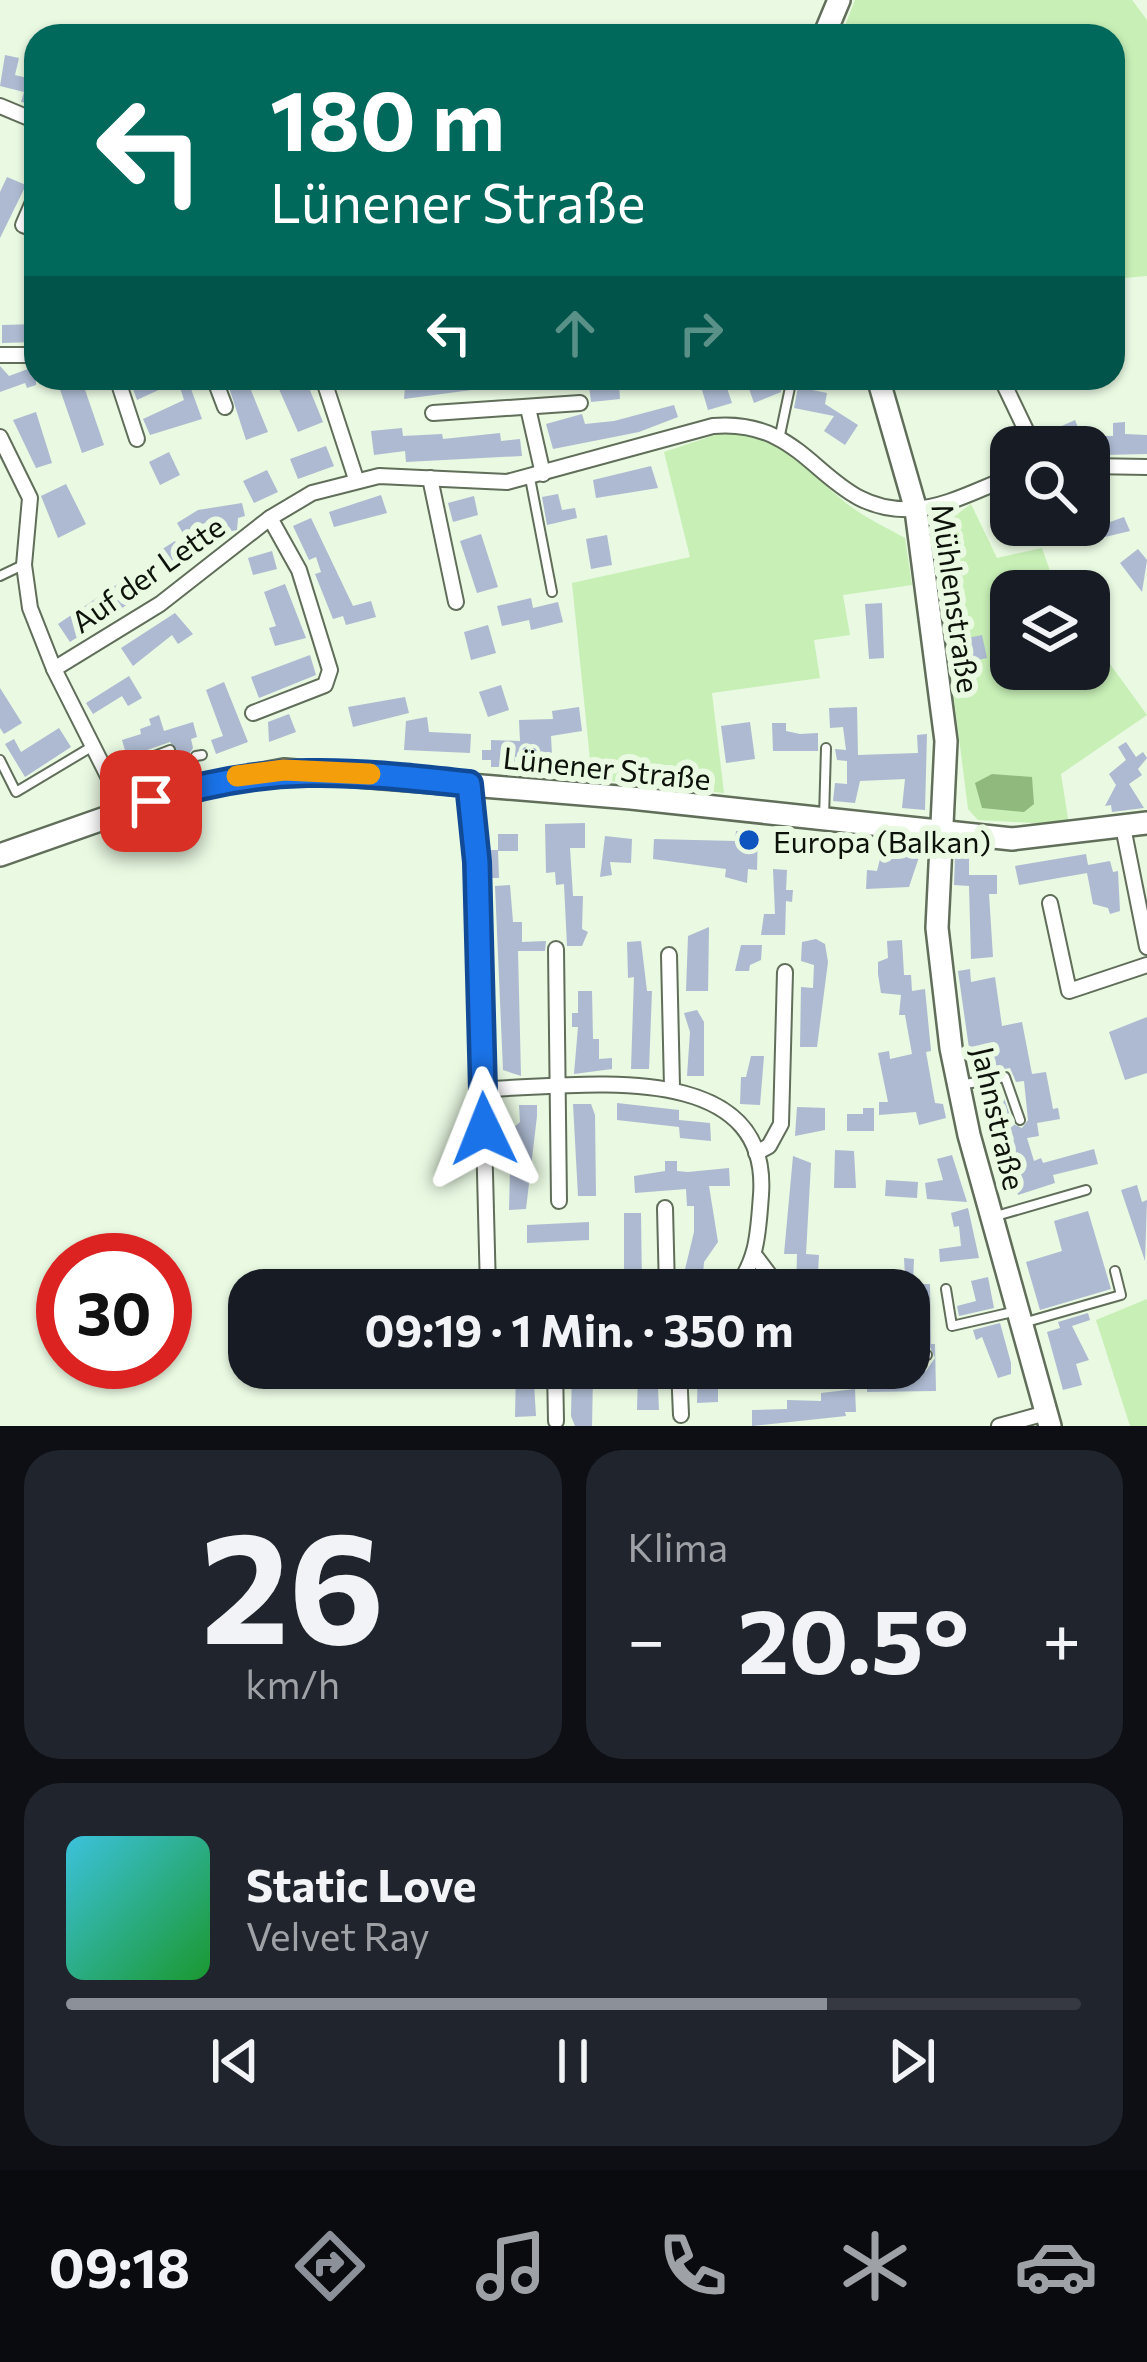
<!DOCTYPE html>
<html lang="de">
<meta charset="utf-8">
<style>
body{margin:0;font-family:Commissioner,sans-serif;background:#20242c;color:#f1f3f6;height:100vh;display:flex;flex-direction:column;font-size:45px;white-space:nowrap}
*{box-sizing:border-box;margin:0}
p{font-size:39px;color:#9ea1a6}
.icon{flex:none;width:66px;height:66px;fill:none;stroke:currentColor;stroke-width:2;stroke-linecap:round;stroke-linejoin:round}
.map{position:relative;height:1426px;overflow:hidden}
.panel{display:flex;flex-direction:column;gap:24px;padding:24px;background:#0d0f14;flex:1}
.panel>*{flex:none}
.banner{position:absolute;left:24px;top:24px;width:1101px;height:366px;border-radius:36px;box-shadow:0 3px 9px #0004;background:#00695c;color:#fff;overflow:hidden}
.fabs{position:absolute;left:990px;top:426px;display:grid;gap:24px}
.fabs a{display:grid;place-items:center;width:120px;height:120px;border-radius:24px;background:#171b24;box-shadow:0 3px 9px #0004;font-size:60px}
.speed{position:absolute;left:36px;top:1233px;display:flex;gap:24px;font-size:60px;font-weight:700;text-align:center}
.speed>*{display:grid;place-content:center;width:156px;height:156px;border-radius:50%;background:#171b24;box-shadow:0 3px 9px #0004;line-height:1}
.speed .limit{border:18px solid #d22;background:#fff;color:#111}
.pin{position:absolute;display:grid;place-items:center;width:102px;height:102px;color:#fff;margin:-51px;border-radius:24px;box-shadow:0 6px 18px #0006}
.me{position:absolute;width:132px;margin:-66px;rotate:358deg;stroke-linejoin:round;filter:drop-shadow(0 0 9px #0008)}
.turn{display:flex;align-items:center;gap:42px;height:252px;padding:0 48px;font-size:54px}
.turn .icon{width:156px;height:156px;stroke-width:2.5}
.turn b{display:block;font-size:84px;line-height:102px}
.lanes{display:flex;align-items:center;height:114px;padding:0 48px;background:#0003;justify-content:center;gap:60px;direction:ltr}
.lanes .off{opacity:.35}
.big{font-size:90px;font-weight:700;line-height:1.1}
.panel .card{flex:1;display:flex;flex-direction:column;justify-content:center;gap:18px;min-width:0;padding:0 42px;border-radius:36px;background:#20242c}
.panel .dial{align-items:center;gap:0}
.dial b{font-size:156px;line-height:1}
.song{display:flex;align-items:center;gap:36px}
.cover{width:144px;height:144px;border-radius:18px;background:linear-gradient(135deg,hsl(190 70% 55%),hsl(130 70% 35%))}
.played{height:12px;border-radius:6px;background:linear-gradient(90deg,#8c9099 75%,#363941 75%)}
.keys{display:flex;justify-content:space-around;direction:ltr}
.heat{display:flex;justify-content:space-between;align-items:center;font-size:66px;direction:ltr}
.panel .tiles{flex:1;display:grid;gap:24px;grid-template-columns:1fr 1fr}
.card:last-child{grid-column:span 2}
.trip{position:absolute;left:228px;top:1269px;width:702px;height:120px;border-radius:36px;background:#171b24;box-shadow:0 3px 9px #0004;font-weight:700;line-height:120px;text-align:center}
.menu{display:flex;height:192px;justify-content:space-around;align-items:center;background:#090b0e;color:#9ea1a6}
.menu .icon{width:84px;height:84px}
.menu .current{color:#8c9099}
.menu b{font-size:54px;color:#f1f3f6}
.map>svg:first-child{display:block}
</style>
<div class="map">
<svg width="1147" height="1426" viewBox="0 0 1147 1426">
<rect width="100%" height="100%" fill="#e9f9e2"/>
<g fill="#c7efb6">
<path d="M855 0H1132L1147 20V276L1113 279V36H841Z"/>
<path d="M724 432C780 436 805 469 846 503 864 517 885 527 905 538L912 585 843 595 850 635 814 640 820 678 712 693 724 793 592 779 572 583 690 557 664 452Z"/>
<path d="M971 504 997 558 1042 548 1057 591H1011V669H1089V635L1147 715 1061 774 1069 825 978 820 968 809 933 532Z"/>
<path d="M1147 1299V1426H1130L1096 1320Z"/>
</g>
<path fill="#90b97e" d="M992 774 1032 777 1034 804 1024 812 982 808 975 783Z"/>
<g fill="#adbad1">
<path d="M5 55 19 58 15 75 36 80V105L21 102 24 92 0 86Z"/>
<path d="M7 177 26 185 0 238V192Z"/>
<path d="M36 324V342L2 343V325Z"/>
<path d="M0 366 9 376 36 366V385L27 388 25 383 0 392Z"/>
<path d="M56 378H81L104 445 82 453Z"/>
<path d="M129 378H187L202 419 150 435 143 419 184 400 178 381 137 400Z"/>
<path d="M226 378H246L268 432 246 440Z"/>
<path d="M274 378H305L323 422 298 432Z"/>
<path d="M434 378H601V385L619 384 620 399 591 402 589 386 479 389 404 399 405 386 434 384Z"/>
<path d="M779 378 781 392 754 403 746 380Z"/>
<path d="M725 382 732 403 708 410 702 390Z"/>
<path d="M798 387 827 393 825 404 858 425 845 445 824 431 834 416 794 408Z"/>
<path d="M674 405 678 417 639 432 553 449 546 424 582 414 585 424 614 421Z"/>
<path d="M36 412 52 463 36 468 13 420Z"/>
<path d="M1075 420 1080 432 1066 438 1070 447H1050L1044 434Z"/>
<path d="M1125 422V434L1147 435V454L1103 455V436H1113V423Z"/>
<path d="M402 428 403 436 442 434 443 439 500 433 501 441 520 439 522 456 406 462 405 451 374 455 371 431Z"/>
<path d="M326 446 334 466 298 479 290 459Z"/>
<path d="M169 452 180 475 160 485 149 462Z"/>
<path d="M651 466 658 488 596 498 593 480Z"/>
<path d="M267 470 278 492 254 503 243 481Z"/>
<path d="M66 484 86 524 58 538 41 496Z"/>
<path d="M558 494 562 510 575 508 577 518 547 525 542 497Z"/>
<path d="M381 495 387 513 334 527 329 512Z"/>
<path d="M474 496 478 515 453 522 448 503Z"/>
<path d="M242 503 245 516 238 518 237 530 221 533 219 524 188 542 177 523 198 510Z"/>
<path d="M1124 517 1130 531 1084 542 1082 532Z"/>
<path d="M311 518 353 606 371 601 376 617 346 625 343 616 333 619 315 574 321 572 316 557 309 560 293 526Z"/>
<path d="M481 534 498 587 477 593 460 541Z"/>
<path d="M607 535 612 565 591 569 586 539Z"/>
<path d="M175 541 186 559 164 572 153 555Z"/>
<path d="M1138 549 1147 560 1142 592 1120 563Z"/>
<path d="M272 551 277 569 253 575 248 558Z"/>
<path d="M140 569 151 589 70 642 58 624Z"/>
<path d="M285 584 306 638 275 646 269 628 276 626 264 592Z"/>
<path d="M531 598 533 608 558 602 563 622 531 630 529 620 502 626 497 606Z"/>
<path d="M882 603 884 658 869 659 865 604Z"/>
<path d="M175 613 193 634 178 644 172 635 133 666 121 648Z"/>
<path d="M488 625 496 653 471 660 464 632Z"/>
<path d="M982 635 987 658 954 665 949 642Z"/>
<path d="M310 655 316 675 259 698 251 677Z"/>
<path d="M129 676 142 698 128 706 122 696 93 714 86 703Z"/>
<path d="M224 682 248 742 216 754 211 740 223 736 206 690Z"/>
<path d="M501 685 509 710 488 717 479 692Z"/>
<path d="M0 688 22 723 4 734 0 728Z"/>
<path d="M405 697 409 713 353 727 348 707Z"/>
<path d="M579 707 582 731 551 736 552 755 515 757V767H491V760H482V750H491V740L520 741 519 720 553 719 552 711Z"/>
<path d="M857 707 858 755 918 753 917 735 927 734 925 810 902 808 905 779 860 781 855 803 833 801 835 783 847 784V761L837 760 835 749 846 750 843 727 830 728 829 708Z"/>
<path d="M289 714 296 732 269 742 268 722Z"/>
<path d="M159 715 164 731 193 722 197 737 191 739 193 748 188 756 199 767 177 773 182 762 170 742 127 757 122 740 141 734 140 729 151 725 149 719Z"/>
<path d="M427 717 429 732 471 734 470 753 404 750 406 721Z"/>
<path d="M750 722 755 759 726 763 721 726Z"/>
<path d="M772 723H786V731L800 734 818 733V751H773Z"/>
<path d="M59 728 71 747 25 777 5 744 14 739 21 752Z"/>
<path d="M1126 742 1136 757 1143 752 1147 758 1138 769 1142 775 1129 784 1144 808 1112 812 1111 805 1105 806 1116 785 1109 774 1126 760 1118 747Z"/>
<path d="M585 823V848H570L573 896H583L582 929 588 932 582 946H567L564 884 556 885 555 872 546 873 545 824Z"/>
<path d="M736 831 758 832 757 870 748 869 747 883 725 877 726 869 653 859 654 839 735 841Z"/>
<path d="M498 834H518V851H498L499 878H489L487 850H498Z"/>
<path d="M605 836 632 839 631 863 610 862 612 875 600 877Z"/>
<path d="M884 843 910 844 920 854 909 887 866 889 867 870 877 871Z"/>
<path d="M1086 854 1088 865 1110 861 1113 872 1118 871 1120 911 1110 914 1108 908 1093 904 1087 873 1019 885 1015 866Z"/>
<path d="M955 856 969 857V875H997V894H989L993 957 971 959 969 886 954 885Z"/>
<path d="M773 869 787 870 786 890H793L792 902 786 901 785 935H761L764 914H775Z"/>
<path d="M510 885 513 922H522V942L546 941 545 951H518L521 1076 503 1070 495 886Z"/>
<path d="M709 927 708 991H686L688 936Z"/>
<path d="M816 939 825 944 828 962 817 1047H800L801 987 813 988 814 965 801 961 802 942Z"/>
<path d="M902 940 904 975H911L912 991 925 989 931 1051 926 1052 935 1103 943 1104 946 1118 919 1125 916 1112 879 1115V1102H888L878 1053 889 1051 890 1059 912 1054 905 1015H899L901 995 881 993 878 974V962L888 958 887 941Z"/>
<path d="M641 941 647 991H652L649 1069H631L634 977 628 978 627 942Z"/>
<path d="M741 945H762L761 960 750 965 749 971H735Z"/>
<path d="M970 969 971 982 995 977 1002 1026 1022 1022 1032 1074 1046 1072 1053 1109 1058 1108 1060 1119 1037 1123 1039 1136 1027 1138 1034 1161 1041 1158 1043 1163 1094 1149 1098 1164 1053 1175 1055 1183 1018 1195 1003 1144 997 1146 992 1127 987 1128 979 1095 1001 1090 1013 1124 1022 1128 1028 1120 1024 1081 1016 1082 1010 1068 991 1071 988 1052 970 1055 958 971Z"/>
<path d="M578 991H592L593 1039H599V1059L612 1058V1069L574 1074 578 1027H572V1013H578Z"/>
<path d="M697 1010 704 1022V1076H687L690 1032 684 1013Z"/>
<path d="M1147 1017V1073L1125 1080 1109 1032Z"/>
<path d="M751 1056H764L760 1105 740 1104 741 1077H746Z"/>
<path d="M617 1103 679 1110V1120L710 1123 711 1141 680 1138 679 1127 617 1120Z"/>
<path d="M573 1104H591L595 1115 596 1196H578Z"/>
<path d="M519 1105H537V1116L526 1209 509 1210 511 1130 520 1122Z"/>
<path d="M797 1107 825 1108V1130L795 1136Z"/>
<path d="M863 1108H874V1131H847V1114H863Z"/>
<path d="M835 1150 854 1151 856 1188H834Z"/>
<path d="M952 1155 967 1202 927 1199 925 1183 943 1180 937 1159Z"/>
<path d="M793 1156 811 1163 806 1254 819 1255 817 1289H796L797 1254H784Z"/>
<path d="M665 1161H677V1171L688 1172 729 1168 730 1186H709L718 1242 704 1262 702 1290H680L694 1232V1206H687L686 1189 635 1193 634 1176 665 1171Z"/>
<path d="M886 1180 918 1182 917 1198 885 1196Z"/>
<path d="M1137 1185 1142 1202 1147 1200 1145 1261 1121 1190Z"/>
<path d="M968 1208 979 1258 940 1262 939 1249 961 1246 959 1226 954 1227 951 1213Z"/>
<path d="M1088 1211 1111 1289 1040 1310 1026 1262 1062 1251 1054 1221Z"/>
<path d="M624 1213H641L642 1290H624Z"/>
<path d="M589 1222V1240L527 1243V1225Z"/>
<path d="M904 1258 914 1259 913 1284H930L931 1344H935L936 1391 867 1392V1370L926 1371 935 1358 930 1347 909 1345Z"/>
<path d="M988 1277 994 1308 959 1316 957 1306 976 1301 971 1281Z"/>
<path d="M1088 1313 1090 1320 1072 1326 1089 1360 1076 1364 1082 1385 1063 1390 1047 1332 1060 1328 1058 1322Z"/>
<path d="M1000 1323 1011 1363V1374L998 1378 982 1337 976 1340 973 1330Z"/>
<path d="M516 1368H533L536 1416 515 1417Z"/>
<path d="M572 1368H590L593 1376 592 1426H575L571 1416Z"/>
<path d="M657 1368 659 1410H637L638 1370Z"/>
<path d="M698 1368H718V1402L697 1403Z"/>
<path d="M855 1389 856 1412H845L846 1416 752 1426V1410L787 1409V1400L821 1401V1393Z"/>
</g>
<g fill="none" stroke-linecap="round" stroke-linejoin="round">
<g stroke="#606e5a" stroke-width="12">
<g id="service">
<path d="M780 435 792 378"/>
<path d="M530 478 552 592"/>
<path d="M0 576 23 565"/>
<path d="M196 756 202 755"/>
<path d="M0 760 16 792 93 746"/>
<path d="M110 773 170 750"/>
<path d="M113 780 174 763"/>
<path d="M824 818 826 748"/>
<path d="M960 1085 1005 1077 1020 1120"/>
<path d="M996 1216 1086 1190"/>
<path d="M946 1289 952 1326 1017 1311"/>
<path d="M1023 1323 1121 1295 1115 1271"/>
<path d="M909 1355H927"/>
</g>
</g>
<g stroke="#606e5a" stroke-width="18">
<g id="minor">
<path d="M0 106 36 121"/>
<path d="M36 195 23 225 36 230"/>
<path d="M0 355H36"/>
<path d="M117 378 137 439"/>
<path d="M214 378 225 407"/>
<path d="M323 378 356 479"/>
<path d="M1001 378 1034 447"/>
<path d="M528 408 543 474"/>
<path d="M433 413 580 403"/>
<path d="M0 437 30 498 24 565 30 608 54 669 125 810"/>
<path d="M1089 466 1147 467"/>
<path d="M430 478 456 602"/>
<path d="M54 669 160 604 270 518 312 493 379 476 507 482 713 426C813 417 822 514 913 509 945 508 981 488 1011 477"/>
<path d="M253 713 325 685 330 670 299 570 270 518"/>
<path d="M469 784 477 862 488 1290"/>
<path d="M1123 827 1147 947"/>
<path d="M1050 903 1069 991 1147 965"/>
<path d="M556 949 559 1201"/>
<path d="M669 955 672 1087"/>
<path d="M483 1089C571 1088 771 1053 761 1195 758 1233 758 1260 734 1290"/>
<path d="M756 1153 769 1146 781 1124 785 972"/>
<path d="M665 1208 667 1290"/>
<path d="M756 1257 781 1290"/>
<path d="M555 1368 556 1421"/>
<path d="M679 1368 681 1415"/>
<path d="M999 1426 1046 1413"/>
</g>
</g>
<g stroke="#606e5a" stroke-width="26">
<g id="secondary">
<path d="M824 36 839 0"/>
<path d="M878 378 916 510 946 741 937 928 951 1048 969 1135 1050 1426"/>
<path d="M0 855 191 788 284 770 631 798 1012 839 1147 823"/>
</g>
</g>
<use href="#service" stroke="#fff" stroke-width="8"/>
<use href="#minor" stroke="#fff" stroke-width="14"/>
<use href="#secondary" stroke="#fff" stroke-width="21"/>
</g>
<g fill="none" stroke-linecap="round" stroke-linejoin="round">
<g stroke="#114b97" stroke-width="30">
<path id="route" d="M151 801C269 762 348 771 469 784L477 862 484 1129"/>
</g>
<use href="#route" stroke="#1a73e8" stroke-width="21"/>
<path stroke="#f59e0b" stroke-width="21" d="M237 776 284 770 370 774"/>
</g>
<circle fill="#0e55c0" stroke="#e9f9e2" stroke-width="4.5" cx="749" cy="840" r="12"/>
<g text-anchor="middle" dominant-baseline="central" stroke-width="12" stroke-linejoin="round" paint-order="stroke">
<g font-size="30" fill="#0d120a" stroke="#e9f9e2">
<text transform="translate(147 573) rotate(-35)">Auf der Lette</text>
<text transform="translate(957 598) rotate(82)">Mühlenstraße</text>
<text transform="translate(607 767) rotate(6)">Lünener Straße</text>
<text transform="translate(1000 1118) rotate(77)">Jahnstraße</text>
</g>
<g font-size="30" fill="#0d120a" stroke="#e9f9e2" text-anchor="start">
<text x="773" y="840">Europa (Balkan)</text>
</g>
</g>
</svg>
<div class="fabs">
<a><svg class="icon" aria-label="search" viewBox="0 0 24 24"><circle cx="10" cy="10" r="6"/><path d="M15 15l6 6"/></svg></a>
<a><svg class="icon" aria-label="layers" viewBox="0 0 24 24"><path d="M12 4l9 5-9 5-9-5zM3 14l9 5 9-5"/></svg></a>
</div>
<div class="speed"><div class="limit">30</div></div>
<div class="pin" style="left:151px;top:801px;background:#d93025"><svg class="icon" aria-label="arrive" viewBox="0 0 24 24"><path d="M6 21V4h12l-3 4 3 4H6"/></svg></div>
<svg class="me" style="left:484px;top:1129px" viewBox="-20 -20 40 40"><path d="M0-17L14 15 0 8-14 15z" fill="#1a73e8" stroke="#fff" stroke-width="4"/></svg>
<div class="trip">09:19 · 1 Min. · 350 m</div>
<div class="banner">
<div class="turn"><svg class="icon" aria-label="left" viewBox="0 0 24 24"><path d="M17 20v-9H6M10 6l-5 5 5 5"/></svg><div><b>180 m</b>Lünener Straße</div></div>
<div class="lanes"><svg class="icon" aria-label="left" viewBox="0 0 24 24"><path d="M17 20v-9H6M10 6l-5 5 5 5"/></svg><svg class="icon off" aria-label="ahead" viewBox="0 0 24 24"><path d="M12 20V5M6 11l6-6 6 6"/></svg><svg class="icon off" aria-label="right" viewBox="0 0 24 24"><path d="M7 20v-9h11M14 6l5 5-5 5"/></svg></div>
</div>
</div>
<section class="panel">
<div class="tiles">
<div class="card dial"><b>26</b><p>km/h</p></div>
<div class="card"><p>Klima</p>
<div class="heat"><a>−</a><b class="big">20.5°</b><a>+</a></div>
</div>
<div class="card">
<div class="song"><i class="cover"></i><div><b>Static Love</b><p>Velvet Ray</p></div></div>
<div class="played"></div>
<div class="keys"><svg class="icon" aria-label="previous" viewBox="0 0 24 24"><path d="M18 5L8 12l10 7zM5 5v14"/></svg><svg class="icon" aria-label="pause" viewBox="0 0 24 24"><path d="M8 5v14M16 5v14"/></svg><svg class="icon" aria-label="next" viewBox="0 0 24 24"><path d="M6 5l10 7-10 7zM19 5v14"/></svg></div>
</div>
</div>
</section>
<nav class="menu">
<b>09:18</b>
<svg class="icon current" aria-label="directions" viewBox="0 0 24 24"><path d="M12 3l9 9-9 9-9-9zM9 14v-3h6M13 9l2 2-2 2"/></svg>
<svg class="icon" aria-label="music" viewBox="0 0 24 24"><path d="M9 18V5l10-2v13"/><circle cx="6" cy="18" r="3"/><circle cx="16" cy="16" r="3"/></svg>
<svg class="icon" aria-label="phone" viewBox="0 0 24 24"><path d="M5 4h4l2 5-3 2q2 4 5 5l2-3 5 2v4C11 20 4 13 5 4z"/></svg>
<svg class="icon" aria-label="climate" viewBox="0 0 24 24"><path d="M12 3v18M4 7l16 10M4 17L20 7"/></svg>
<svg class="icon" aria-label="car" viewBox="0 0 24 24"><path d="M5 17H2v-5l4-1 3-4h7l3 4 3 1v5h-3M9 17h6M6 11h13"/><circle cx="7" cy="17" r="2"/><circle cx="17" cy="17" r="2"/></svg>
</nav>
